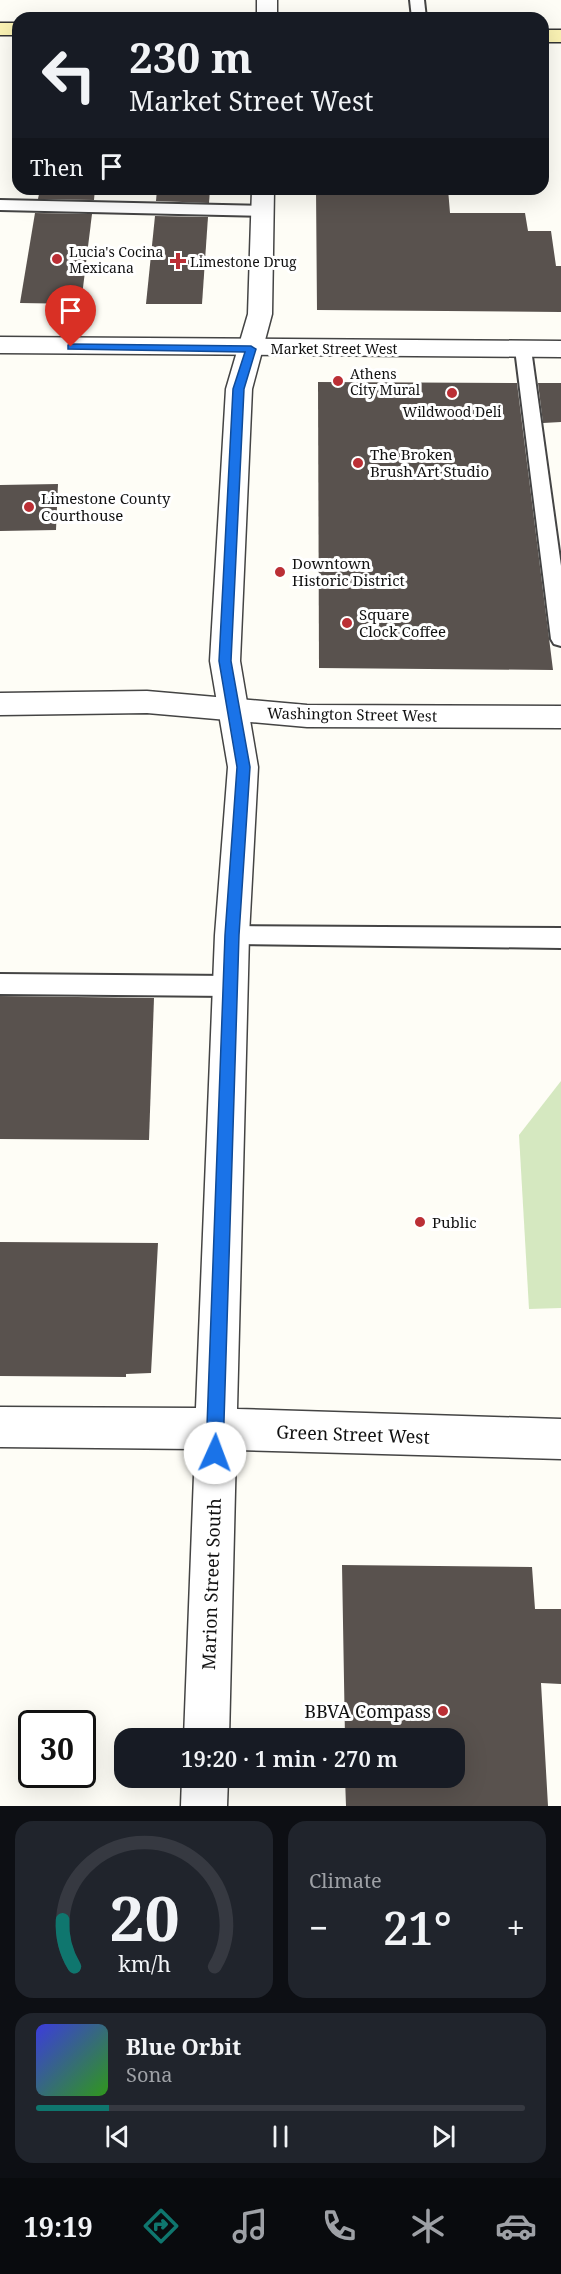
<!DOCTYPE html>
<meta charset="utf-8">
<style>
body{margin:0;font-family:"Noto Serif",serif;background:#20242c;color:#f1f3f6;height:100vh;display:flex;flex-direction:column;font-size:22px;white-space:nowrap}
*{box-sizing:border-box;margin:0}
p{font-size:20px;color:#9ea1a6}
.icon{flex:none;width:33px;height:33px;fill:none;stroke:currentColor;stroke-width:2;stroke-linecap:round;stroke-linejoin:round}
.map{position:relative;height:1806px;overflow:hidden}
.sheet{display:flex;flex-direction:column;gap:15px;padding:15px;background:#0d0f14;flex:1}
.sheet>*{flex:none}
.guide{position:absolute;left:12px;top:12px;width:537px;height:183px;border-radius:18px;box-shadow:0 6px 24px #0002;background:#171b24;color:#f1f3f6;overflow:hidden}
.speed{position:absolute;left:18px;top:1710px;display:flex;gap:12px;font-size:30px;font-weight:700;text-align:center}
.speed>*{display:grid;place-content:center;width:78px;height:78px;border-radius:50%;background:#171b24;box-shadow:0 6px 24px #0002;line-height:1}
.speed .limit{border:3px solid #111;border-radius:9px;background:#fff;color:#111}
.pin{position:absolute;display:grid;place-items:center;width:51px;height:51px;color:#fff;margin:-62px -26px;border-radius:50% 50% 50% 0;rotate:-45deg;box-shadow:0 0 6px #0007}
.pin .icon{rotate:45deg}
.me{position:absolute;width:66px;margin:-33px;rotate:2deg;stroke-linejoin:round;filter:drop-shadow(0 0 4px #0008)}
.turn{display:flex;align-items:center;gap:21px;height:126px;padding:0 18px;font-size:27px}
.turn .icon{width:78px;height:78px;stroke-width:2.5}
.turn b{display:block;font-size:42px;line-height:51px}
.then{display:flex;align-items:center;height:57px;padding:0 18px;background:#0003;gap:12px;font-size:22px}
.big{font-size:45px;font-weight:600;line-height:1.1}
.sheet .widget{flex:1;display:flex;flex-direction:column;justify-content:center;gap:9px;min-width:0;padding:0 21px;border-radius:18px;background:#20242c}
.sheet .dial{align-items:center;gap:0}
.dial svg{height:156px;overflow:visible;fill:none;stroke:#363941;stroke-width:7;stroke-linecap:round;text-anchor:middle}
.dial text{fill:#f1f3f6;stroke:none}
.song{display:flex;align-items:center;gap:18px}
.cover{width:72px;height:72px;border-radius:9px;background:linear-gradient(135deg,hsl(240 70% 55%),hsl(110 70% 35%))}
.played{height:6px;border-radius:3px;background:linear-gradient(90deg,#0f766e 15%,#363941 15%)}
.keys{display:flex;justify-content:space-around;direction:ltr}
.heat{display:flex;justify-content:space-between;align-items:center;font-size:33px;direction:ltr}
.sheet .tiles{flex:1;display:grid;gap:15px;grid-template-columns:1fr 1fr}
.widget:last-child{grid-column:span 2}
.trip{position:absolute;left:114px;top:1728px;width:351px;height:60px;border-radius:18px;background:#171b24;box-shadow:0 6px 24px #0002;font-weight:600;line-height:60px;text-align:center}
.dock{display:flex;height:96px;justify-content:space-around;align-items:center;background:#090b0e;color:#9ea1a6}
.dock .icon{width:42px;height:42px}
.dock .current{color:#0f766e}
.dock b{font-size:27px;color:#f1f3f6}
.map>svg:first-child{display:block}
</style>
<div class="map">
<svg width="561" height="1806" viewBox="0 0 561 1806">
<rect width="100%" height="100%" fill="#fefdf6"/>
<path fill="#d5e8c0" d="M561 1081V1308L529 1309 519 1135Z"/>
<g fill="#59524e">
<path d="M40 189H95L94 200 38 199Z"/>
<path d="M157 189H210L209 203 156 201Z"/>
<path d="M316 189H448L450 213H525L528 231H551L556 266H561V312L317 310Z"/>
<path d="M35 213 92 214 81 304 20 303Z"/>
<path d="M155 216 208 217 202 304H146Z"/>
<path d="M318 382 517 383 553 670 319 668Z"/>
<path d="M538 383H561V422L543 423Z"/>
<path d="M58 484 56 530 0 531V485Z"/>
<path d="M0 996 154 998 149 1140 0 1139Z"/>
<path d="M0 1242 158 1243 151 1373 126 1374V1377L0 1376Z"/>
<path d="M342 1565 532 1567 535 1609H561V1684L541 1683 548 1806H346L345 1778H454V1738H345Z"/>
</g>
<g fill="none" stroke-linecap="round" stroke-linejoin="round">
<g stroke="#444" stroke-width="4">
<g id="service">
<path d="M410 0H424L426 18H412Z"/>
<path d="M0 200 262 206 270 211 262 216 0 210Z"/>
<path d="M523 344 531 349 561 566V646L554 644 551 639 515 349Z"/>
<path d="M232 926 561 928V948L232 944 224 942 221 935 224 928Z"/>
<path d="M0 974 231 976 239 979 243 986 239 993 231 996 0 994Z"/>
</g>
</g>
<g stroke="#444" stroke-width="3">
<g id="minor">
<rect x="257" y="0" width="20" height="18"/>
<path d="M252 189H274L272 314 252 389 240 661 258 767 249 935 237 1409 561 1419V1459L236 1450 229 1738H184L195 1449 0 1447V1407L196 1408 215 935 228 767 210 661 226 389 248 314Z"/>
<path d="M182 1778H228L227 1806H181Z"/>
</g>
</g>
<g stroke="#444" stroke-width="3">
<g id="tertiary">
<path d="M0 337 561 341V357L0 353Z"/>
<path d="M147 691 307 705 561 706V728L307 727 147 713 0 715V693Z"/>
</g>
</g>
<g stroke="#333" stroke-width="3">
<g id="secondary">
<rect x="0" y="23" width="18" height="12"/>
<rect x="543" y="30" width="18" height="12"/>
</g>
</g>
<use href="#service" fill="#fff" fill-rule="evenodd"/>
<use href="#minor" fill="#fff" fill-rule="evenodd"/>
<use href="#tertiary" fill="#fff" fill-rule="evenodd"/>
<use href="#secondary" fill="#fbf3b4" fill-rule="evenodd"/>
</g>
<path fill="#1a73e8" stroke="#114b97" stroke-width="1.5" d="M71 344 251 346 256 349 244 389 231 661 250 767 239 935 223 1453 221 1459 215 1461 209 1459 206 1453 225 935 237 767 219 661 233 389 245 352 68 349V345Z"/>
<g fill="#bb2f35" stroke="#fff" stroke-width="2">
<circle cx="57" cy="259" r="6"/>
<path d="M175 252h6v6h6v6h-6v6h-6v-6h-6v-6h6z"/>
<circle cx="338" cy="381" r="6"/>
<circle cx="452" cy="393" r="6"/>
<circle cx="358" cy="463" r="6"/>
<circle cx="29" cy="507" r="6"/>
<circle cx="280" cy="572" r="6"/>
<circle cx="347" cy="623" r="6"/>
<circle cx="420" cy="1222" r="6"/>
<circle cx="443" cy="1711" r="6"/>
</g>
<g text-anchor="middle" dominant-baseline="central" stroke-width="6" stroke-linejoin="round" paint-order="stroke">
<g font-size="14" fill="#111" stroke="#fff" text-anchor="start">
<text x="69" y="251">Lucia's Cocina<tspan x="69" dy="16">Mexicana</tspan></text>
<text x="190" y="261">Limestone Drug</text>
<text x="350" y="373">Athens<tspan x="350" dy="16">City Mural</tspan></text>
<text x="452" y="411" text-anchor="middle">Wildwood Deli</text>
</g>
<g font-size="14" fill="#111" stroke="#fff">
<text x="334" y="348">Market Street West</text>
</g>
<g font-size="15" fill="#111" stroke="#fff" text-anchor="start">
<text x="370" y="454">The Broken<tspan x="370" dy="17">Brush Art Studio</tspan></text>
<text x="41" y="498">Limestone County<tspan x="41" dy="17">Courthouse</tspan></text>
<text x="292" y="563">Downtown<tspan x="292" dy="17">Historic District</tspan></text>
<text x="359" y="614">Square<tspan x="359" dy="17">Clock Coffee</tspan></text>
<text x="432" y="1222">Public</text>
</g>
<g font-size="15" fill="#111" stroke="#fff">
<text transform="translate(352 714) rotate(1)">Washington Street West</text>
</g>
<g font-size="18" fill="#111" stroke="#fff">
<text transform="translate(353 1434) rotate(2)">Green Street West</text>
<text transform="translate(211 1584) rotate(-88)">Marion Street South</text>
</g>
<g font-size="18" fill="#111" stroke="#fff" text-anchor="end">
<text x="431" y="1711">BBVA Compass</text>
</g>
</g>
</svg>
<div class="speed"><div class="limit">30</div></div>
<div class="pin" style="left:71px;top:347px;background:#d93025"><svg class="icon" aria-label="arrive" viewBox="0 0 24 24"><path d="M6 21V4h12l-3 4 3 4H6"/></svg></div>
<svg class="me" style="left:215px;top:1453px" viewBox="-20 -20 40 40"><circle r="19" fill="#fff"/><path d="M0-13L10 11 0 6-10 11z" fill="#1a73e8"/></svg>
<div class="trip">19:20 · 1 min · 270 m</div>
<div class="guide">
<div class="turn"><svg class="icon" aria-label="left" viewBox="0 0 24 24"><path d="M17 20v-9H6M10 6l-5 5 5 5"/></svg><div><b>230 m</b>Market Street West</div></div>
<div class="then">Then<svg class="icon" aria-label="arrive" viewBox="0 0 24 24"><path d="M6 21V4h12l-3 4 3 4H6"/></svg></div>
</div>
</div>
<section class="sheet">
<div class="tiles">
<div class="widget dial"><svg viewBox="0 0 100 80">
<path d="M14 69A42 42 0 1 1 86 69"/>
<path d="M14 69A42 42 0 0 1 8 45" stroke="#0f766e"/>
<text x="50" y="56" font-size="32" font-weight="700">20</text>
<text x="50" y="72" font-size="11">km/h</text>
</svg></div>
<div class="widget"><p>Climate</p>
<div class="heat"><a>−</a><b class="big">21°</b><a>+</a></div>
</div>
<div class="widget">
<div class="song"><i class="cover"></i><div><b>Blue Orbit</b><p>Sona</p></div></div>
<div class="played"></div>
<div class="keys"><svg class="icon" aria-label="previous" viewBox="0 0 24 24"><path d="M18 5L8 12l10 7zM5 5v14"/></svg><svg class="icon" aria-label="pause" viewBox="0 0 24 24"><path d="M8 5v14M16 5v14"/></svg><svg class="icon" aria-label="next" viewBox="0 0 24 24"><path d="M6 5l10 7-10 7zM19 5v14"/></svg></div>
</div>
</div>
</section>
<nav class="dock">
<b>19:19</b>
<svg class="icon current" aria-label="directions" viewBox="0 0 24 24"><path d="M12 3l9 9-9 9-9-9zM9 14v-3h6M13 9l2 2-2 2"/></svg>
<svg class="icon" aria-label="music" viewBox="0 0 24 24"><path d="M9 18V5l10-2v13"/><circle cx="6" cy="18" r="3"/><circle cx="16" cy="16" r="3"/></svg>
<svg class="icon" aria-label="phone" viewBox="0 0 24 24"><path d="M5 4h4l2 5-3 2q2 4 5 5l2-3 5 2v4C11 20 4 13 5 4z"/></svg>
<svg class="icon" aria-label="climate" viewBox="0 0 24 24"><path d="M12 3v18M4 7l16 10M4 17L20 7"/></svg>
<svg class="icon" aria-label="car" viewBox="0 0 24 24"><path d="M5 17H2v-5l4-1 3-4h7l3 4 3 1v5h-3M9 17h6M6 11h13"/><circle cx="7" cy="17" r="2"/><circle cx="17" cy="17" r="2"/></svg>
</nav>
